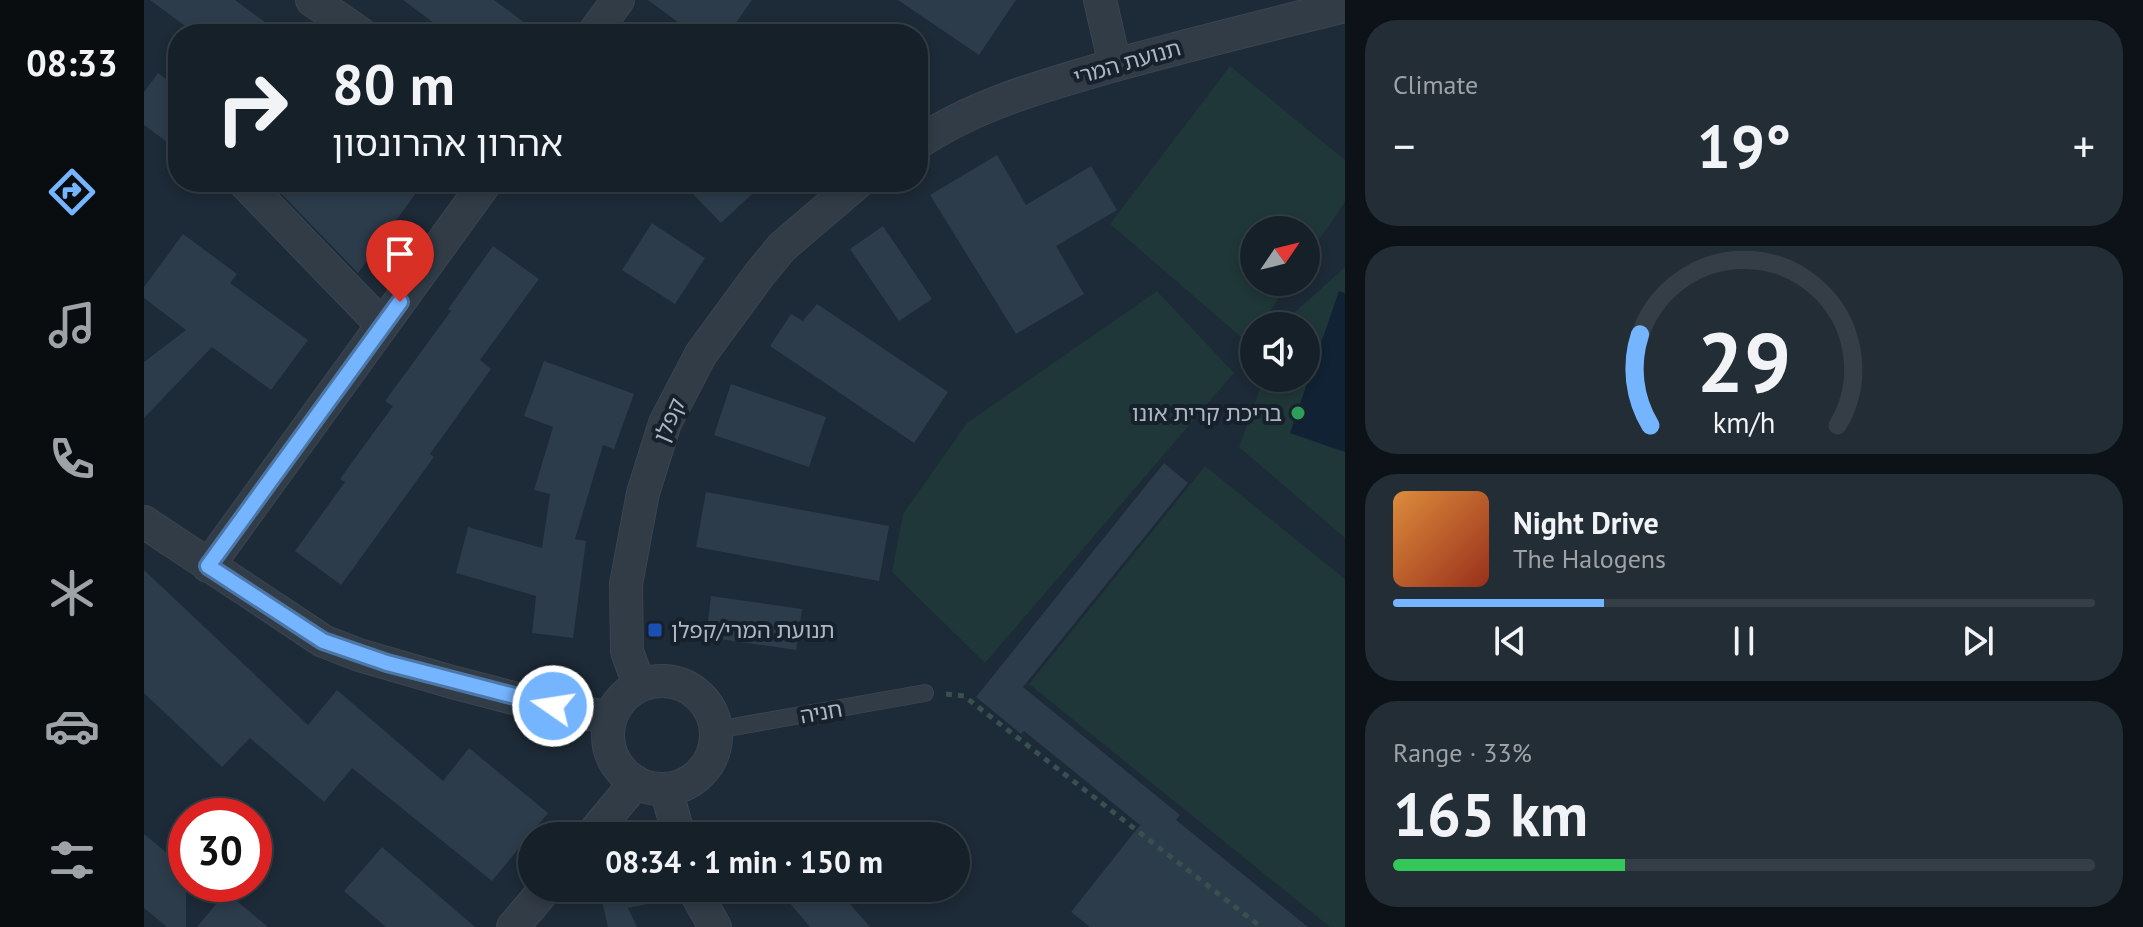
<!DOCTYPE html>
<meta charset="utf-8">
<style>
body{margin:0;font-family:"PT Sans","Noto Sans Hebrew",sans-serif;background:#232d35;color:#f1f3f6;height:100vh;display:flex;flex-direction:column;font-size:30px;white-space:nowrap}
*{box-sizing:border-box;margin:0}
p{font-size:26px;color:#9ea3a8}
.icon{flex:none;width:44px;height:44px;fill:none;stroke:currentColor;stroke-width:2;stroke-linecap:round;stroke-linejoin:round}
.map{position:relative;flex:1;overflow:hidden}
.sheet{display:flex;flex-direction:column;gap:20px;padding:20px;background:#0c1217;width:798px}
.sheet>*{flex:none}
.hud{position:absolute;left:24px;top:24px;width:760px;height:168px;border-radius:32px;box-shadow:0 4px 12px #0003,0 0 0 2px #353e46;background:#162029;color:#f1f3f6;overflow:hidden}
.needle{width:52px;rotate:55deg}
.tools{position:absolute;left:1096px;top:216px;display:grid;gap:16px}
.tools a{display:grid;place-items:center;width:80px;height:80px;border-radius:50%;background:#162029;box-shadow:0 4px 12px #0003,0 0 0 2px #353e46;font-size:40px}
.speed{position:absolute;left:24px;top:798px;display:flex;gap:16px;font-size:40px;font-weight:700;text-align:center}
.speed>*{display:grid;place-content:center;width:104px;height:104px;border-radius:50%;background:#162029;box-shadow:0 4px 12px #0003,0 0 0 2px #353e46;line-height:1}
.speed .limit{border:12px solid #d22;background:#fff;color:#111}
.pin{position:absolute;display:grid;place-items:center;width:68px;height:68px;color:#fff;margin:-82px -34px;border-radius:50% 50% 50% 0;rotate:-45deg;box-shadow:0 0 8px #0007}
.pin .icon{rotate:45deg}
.me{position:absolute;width:88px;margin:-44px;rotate:283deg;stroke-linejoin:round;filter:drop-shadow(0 0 6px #0008)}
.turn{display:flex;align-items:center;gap:28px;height:168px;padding:0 32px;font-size:36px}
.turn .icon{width:104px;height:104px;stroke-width:2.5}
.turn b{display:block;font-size:56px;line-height:68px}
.big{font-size:60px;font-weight:700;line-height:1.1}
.sheet .widget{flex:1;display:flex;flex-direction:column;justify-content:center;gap:12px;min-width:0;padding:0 28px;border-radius:32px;background:#232d35}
.sheet .dial{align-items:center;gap:0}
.dial svg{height:208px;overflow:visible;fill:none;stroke:#353e46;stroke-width:7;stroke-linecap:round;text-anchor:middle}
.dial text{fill:#f1f3f6;stroke:none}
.song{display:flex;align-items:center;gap:24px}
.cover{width:96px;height:96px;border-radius:12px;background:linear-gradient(135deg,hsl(30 70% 55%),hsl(10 70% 35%))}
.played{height:8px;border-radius:4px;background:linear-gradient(90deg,#75b5ff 30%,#353e46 30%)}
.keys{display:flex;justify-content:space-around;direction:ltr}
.heat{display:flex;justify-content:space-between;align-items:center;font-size:44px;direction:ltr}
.charge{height:12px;border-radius:6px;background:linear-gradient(90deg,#34c759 33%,#353e46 0)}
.trip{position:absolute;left:374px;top:822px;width:452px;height:80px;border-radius:40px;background:#162029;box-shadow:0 4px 12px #0003,0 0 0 2px #353e46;font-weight:700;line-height:80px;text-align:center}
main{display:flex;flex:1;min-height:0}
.dock{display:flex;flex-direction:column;width:144px;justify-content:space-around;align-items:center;background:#090d10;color:#9ea3a8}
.dock .icon{width:56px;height:56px}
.dock .current{color:#75b5ff}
.dock b{font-size:36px;color:#f1f3f6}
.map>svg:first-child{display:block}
</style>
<main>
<nav class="dock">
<b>08:33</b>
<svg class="icon current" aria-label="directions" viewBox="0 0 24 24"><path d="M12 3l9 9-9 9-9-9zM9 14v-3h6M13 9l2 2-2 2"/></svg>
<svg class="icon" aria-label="music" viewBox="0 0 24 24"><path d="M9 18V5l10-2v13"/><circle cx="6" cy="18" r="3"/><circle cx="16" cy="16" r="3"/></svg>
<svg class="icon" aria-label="phone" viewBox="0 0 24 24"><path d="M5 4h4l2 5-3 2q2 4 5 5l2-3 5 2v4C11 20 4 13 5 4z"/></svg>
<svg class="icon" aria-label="climate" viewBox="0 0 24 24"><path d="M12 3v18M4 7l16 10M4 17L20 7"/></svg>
<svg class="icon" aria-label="car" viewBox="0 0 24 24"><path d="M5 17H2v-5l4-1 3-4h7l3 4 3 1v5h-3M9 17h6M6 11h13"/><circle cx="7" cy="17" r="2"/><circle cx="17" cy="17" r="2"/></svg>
<svg class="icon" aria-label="filters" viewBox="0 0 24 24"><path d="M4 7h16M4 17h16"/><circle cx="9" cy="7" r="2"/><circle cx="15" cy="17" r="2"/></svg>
</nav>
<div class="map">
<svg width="1201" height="927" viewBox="0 0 1201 927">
<rect width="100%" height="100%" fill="#1d2a37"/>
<g fill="#1f3738">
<path d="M1086 66 1201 160V202L1162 259V230H1110V282H1146L1116 326H1110V335L1104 343 966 224Z"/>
<path d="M1201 267V538L1095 447 1120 378H1162V326H1139L1141 321Z"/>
<path d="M1013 291 1090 373 841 663 748 572 759 514 823 423Z"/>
<path d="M1061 466 1201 579V927H1186L885 684Z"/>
</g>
<path fill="#112234" d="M1195 291 1201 293V452L1146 433Z"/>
<g fill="#2c3c4b">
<path d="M6 0H91L137 34H52Z"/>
<path d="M259 0H350L396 34H305Z"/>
<path d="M504 0H608L584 34H550Z"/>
<path d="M754 0H872L835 55Z"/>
<path d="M14 73 34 88V150L0 125V92Z"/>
<path d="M853 155 882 205 947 166 973 210 912 246 940 294 872 334 786 195Z"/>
<path d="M126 182H280L214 273Z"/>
<path d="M563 182H621L577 223 549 194Z"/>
<path d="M508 223 561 258 531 304 478 270Z"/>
<path d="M739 226 788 299 755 321 706 249Z"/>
<path d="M39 234 93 274 86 283 164 340 127 390 68 347 0 418V362L42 330 0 298V287Z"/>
<path d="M349 246 395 279 336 360 347 369 286 454 290 457 197 585 151 551 201 482 196 479 249 406 241 401 307 311 304 309Z"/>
<path d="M673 304 804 392 770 443 626 346 647 314 659 321Z"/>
<path d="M400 361 490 394 470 449 459 445 431 539 442 541 429 638 388 633 392 596 312 573 324 527 398 548 406 494 390 490 409 427 380 416Z"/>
<path d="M587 384 682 417 665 467 570 435Z"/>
<path d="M1020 463 1044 483 879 687 1036 815 1032 820 1164 927H946L927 912 996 825 880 731 877 734 832 697Z"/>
<path d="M562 492 745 526 735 581 552 547Z"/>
<path d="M0 570 164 725 193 690 299 781 325 748 404 813 348 881 208 768 180 802 106 738 78 767 0 693Z"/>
<path d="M567 596 658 609 652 650 562 637Z"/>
<path d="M0 834 42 869V927H23L0 908Z"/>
<path d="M238 847 331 927H242L200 891Z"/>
<path d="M455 888H526L527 899 484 908 493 927H464Z"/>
<path d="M633 888H692L726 927H666Z"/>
<path d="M82 892 124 927H53Z"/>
</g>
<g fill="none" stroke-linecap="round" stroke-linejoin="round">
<g stroke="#3a4551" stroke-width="18">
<path id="lane" d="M572 730 781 693"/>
</g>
<g stroke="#3a4551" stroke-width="34">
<g id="street">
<path d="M168 0 217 34"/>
<path d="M956 0 971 65"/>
<path d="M449 34 474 0"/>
<path d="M774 143C833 103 903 85 971 65 1047 44 1124 25 1201 6"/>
<path d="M100 182 238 325"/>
<path d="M0 522 179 641 215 655 308 682 385 702 466 718"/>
<path d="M64 566 342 182"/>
<circle cx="518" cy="735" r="54"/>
<path d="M495 685 483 651 482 584 499 493 521 423 557 354 615 275 638 247 714 182"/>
<path d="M522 789 535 836"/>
<path d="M447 836 492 782"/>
<path d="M549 888 571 927"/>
<path d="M369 927 402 888"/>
</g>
</g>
<path stroke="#385050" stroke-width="5" stroke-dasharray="6 6" stroke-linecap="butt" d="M802 694 820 696 1117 927"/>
<use href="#lane" stroke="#313c47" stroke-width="16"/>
<use href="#street" stroke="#313c47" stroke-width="32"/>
</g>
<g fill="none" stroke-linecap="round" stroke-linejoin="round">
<g stroke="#4c76a6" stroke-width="20">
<path id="route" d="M256 302 64 566 179 641 243 663 409 706"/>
</g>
<use href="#route" stroke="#75b5ff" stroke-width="14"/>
</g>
<circle fill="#2e9e5b" stroke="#17212b" stroke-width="3" cx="1154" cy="413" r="8"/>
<rect fill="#1a4fb4" stroke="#17212b" stroke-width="3" x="503" y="622" width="16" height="16" rx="4"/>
<g text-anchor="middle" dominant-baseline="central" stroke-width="8" stroke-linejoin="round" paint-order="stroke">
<g font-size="22" fill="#aab7c5" stroke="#17212b">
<text transform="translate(983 62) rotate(-16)">תנועת המרי</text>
<text transform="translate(525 420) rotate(-66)">קפלן</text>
<text transform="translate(677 712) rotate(-10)">חניה</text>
</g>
<g font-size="22" fill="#aab7c5" stroke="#17212b" text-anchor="end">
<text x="1138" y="413">בריכת קרית אונו</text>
<text x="527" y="630" text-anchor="start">תנועת המרי/קפלן</text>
</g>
</g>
</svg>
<div class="tools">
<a><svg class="needle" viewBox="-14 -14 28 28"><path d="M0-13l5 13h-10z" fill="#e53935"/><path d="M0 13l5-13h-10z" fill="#9ea3a8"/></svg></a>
<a><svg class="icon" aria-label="sound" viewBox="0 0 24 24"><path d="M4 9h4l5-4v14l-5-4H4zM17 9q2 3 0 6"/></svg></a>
</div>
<div class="speed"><div class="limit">30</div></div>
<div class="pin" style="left:256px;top:302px;background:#d93025"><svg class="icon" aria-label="arrive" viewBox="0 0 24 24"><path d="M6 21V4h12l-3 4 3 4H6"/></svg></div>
<svg class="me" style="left:409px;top:706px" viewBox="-20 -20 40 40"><circle r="17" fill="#75b5ff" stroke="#fff" stroke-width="3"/><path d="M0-11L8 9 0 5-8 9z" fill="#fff"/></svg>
<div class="trip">08:34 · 1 min · 150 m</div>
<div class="hud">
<div class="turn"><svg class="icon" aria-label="right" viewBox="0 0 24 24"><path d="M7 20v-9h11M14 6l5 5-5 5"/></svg><div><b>80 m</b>אהרון אהרונסון</div></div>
</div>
</div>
<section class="sheet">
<div class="widget"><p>Climate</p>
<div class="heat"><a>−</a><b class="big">19°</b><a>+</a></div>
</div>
<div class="widget dial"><svg viewBox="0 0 100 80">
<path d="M14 69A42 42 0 1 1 86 69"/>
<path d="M14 69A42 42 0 0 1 10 34" stroke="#75b5ff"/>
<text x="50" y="56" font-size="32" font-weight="700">29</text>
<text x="50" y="72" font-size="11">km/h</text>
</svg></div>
<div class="widget">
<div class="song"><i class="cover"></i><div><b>Night Drive</b><p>The Halogens</p></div></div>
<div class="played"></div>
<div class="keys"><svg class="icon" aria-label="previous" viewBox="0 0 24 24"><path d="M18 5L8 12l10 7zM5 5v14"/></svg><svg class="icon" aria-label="pause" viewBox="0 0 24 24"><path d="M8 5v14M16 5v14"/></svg><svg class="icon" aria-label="next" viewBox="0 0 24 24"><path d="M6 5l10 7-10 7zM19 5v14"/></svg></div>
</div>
<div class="widget"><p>Range · 33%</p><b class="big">165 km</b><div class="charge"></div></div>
</section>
</main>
